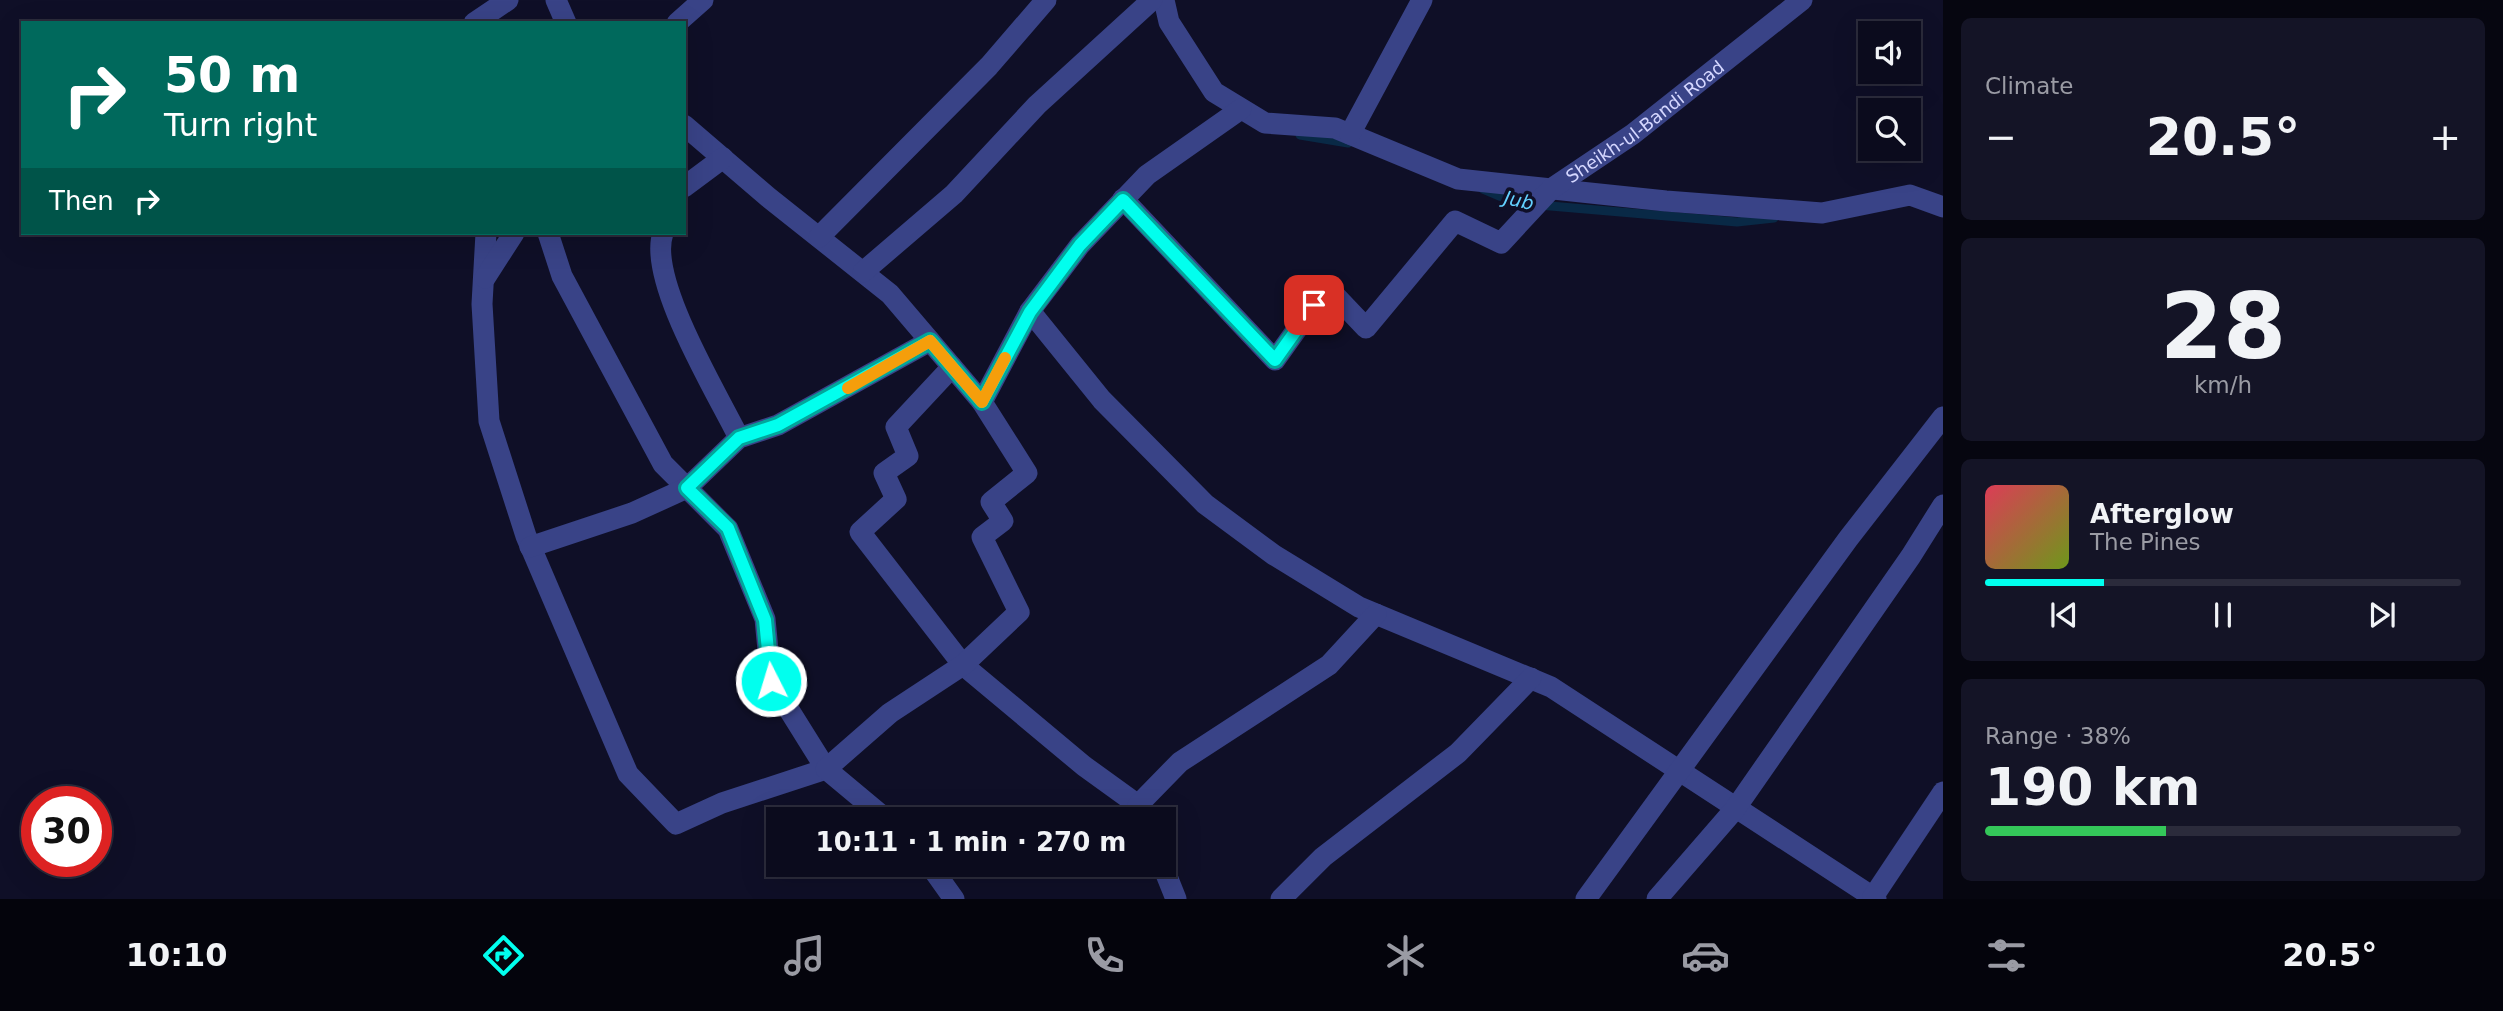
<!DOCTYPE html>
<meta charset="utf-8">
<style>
body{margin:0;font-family:"DejaVu Sans",sans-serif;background:#141426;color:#f1f3f6;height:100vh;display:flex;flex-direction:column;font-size:26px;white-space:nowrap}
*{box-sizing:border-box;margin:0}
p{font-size:23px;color:#9a9ba4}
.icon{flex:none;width:38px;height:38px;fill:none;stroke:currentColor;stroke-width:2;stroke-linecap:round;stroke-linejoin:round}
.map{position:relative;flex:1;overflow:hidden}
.sheet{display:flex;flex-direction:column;gap:18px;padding:18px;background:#060610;width:560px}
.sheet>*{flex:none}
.top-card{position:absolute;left:21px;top:21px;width:665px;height:214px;border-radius:0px;box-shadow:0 7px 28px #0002,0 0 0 2px #2b2b3b;background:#00695c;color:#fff;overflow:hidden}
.tools{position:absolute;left:1858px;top:21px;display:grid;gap:14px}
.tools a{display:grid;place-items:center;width:63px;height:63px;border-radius:0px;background:#0b0b1d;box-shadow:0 7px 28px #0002,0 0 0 2px #2b2b3b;font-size:35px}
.speed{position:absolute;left:21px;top:786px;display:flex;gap:14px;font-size:35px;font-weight:700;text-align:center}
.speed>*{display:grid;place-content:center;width:91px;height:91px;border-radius:50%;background:#0b0b1d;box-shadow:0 7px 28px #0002,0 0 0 2px #2b2b3b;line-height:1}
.speed .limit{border:10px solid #d22;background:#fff;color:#111}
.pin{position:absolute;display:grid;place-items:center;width:60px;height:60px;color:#fff;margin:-30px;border-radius:14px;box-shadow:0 4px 10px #0006}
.me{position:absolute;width:77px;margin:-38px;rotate:355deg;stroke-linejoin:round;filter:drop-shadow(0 0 5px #0008)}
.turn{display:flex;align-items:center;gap:24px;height:147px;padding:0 28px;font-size:32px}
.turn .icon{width:91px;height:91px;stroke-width:2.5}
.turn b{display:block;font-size:49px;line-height:60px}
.then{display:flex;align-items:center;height:66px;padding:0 28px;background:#0003;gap:14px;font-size:26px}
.big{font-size:52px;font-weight:800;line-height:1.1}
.sheet .card{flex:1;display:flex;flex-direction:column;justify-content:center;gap:10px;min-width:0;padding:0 24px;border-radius:10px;background:#141426}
.sheet .dial{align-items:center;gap:0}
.dial b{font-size:91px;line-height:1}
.song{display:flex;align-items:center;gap:21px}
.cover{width:84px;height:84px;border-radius:10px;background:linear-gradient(135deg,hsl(350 70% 55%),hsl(80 70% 35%))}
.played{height:7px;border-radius:4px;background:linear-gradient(90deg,#01ffee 25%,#2b2b3b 25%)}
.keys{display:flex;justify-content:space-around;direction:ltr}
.heat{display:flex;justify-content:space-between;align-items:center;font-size:38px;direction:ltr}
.charge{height:10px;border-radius:5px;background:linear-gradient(90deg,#34c759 38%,#2b2b3b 0)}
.trip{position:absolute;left:766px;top:807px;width:410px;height:70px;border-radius:0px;background:#0b0b1d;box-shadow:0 7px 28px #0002,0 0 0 2px #2b2b3b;font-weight:800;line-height:70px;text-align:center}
.dock{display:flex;height:112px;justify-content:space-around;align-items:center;background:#04040c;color:#9a9ba4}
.dock .icon{width:49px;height:49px}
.dock .selected{color:#01ffee}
.dock b{font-size:32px;color:#f1f3f6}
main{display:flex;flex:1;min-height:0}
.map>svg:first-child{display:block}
</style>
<main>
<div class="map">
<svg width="1943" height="899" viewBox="0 0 1943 899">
<rect width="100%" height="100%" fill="#0f0f27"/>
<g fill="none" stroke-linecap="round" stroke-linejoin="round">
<g stroke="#092946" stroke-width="9">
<path d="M1300 135 1348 143"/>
<path d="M1483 189 1516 203 1737 222 1774 218"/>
</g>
<g stroke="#394387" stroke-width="21">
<path d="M556 0 566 23"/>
<path d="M1164 0 1169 22 1214 92 1265 123 1335 128 1458 179 1666 201 1822 213 1910 195 1943 207"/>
<path d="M474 23 508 0"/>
<path d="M677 23 703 0"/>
<path d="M684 125 768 197 890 294 982 402"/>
<path d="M1350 134 1422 0"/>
<path d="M684 187 723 158"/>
<path id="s1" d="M1123 199 1275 360 1327 287 1366 328 1455 221 1501 243 1551 189 1633 134 1802 0"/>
<path d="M486 233 482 304 489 421 526 536 628 774 676 824 722 803 826 769 771 681 765 619 728 529 663 464 562 276 548 233"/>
<path d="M663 233C647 279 717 393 739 438"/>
<path d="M819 237 989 66 1046 0"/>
<path d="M863 272 954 194 1037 105 1152 0"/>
<path d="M485 278 514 233"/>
<path d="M1030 311 1102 400 1205 504 1274 555 1359 607 1551 687 1876 899"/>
<path d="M952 367 896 427 908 456 884 473 896 499 860 532 963 665 1084 766 1138 805 1144 819"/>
<path d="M530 547 632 513 687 488 739 438 778 425 930 341"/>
<path d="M1138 805 1180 762 1329 665 1376 614"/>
<path d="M886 819 826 769 890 713 963 665 1019 612 982 537 1003 521 991 502 1027 473 982 402 1030 311 1080 245 1147 175 1241 109"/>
<path d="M929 864 954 899"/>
<path d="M1162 864 1176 899"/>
<path d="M1873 897 1943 792"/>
<path d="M1281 899 1323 857 1458 753 1531 678"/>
<path d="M1586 899 1848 539 1943 417"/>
<path d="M1657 899 1735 809 1911 556 1943 505"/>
</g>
</g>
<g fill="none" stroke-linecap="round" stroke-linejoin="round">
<g stroke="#01a69b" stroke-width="18">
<path id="route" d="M771 681 765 620 728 528 687 488 739 438 778 425 930 341 982 402 1030 312 1080 245 1123 200 1275 360 1314 305"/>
</g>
<use href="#route" stroke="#01ffee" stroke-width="12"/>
<path stroke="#f59e0b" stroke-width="12" d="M848 388 930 341 982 402 1005 358"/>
</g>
<g text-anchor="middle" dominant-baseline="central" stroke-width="7" stroke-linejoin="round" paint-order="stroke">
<g font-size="18" fill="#d5d7ff" stroke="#0f0f27">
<text stroke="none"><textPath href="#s1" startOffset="747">Sheikh-ul-Bandi Road</textPath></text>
</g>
<g font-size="19" font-style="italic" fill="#63d1ff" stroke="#0f0f27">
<text transform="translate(1519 200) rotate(13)">Jub</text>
</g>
</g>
</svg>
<div class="tools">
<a><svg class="icon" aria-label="sound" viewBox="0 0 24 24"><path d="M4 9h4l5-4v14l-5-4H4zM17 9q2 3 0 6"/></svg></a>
<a><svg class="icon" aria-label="search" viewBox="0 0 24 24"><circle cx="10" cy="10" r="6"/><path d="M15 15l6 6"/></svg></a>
</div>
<div class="speed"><div class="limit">30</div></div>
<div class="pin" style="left:1314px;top:305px;background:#d93025"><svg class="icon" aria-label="arrive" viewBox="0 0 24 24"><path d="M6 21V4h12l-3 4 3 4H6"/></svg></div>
<svg class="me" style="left:771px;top:681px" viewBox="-20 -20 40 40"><circle r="17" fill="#01ffee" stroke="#fff" stroke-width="3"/><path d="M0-11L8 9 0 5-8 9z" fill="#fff"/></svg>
<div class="trip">10:11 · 1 min · 270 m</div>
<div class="top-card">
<div class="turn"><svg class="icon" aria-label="right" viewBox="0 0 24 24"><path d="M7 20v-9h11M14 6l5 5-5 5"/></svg><div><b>50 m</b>Turn right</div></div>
<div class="then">Then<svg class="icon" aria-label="right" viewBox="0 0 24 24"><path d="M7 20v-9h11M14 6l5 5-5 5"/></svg></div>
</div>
</div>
<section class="sheet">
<div class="card"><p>Climate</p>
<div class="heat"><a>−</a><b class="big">20.5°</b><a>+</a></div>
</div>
<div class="card dial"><b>28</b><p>km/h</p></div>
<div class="card">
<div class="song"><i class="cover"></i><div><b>Afterglow</b><p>The Pines</p></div></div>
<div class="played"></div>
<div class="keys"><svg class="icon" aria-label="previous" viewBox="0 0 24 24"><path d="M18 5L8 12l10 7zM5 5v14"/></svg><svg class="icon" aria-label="pause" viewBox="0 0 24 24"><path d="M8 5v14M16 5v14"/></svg><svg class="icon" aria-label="next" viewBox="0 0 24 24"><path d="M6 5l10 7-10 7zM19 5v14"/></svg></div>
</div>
<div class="card"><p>Range · 38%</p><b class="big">190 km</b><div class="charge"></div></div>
</section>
</main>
<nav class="dock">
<b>10:10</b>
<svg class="icon selected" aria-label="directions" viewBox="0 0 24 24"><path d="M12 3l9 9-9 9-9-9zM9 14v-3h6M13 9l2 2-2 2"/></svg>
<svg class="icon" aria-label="music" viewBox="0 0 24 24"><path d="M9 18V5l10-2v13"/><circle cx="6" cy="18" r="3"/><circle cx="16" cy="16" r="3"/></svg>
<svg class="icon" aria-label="phone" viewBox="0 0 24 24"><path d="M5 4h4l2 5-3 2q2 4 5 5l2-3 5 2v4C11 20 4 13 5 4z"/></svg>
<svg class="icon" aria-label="climate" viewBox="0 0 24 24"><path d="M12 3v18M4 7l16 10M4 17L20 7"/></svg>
<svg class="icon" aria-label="car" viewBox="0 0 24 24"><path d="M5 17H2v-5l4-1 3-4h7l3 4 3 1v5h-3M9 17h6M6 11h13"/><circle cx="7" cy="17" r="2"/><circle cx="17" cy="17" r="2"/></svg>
<svg class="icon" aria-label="filters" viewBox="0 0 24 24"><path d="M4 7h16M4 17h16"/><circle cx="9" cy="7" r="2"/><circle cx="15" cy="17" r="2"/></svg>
<b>20.5°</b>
</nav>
